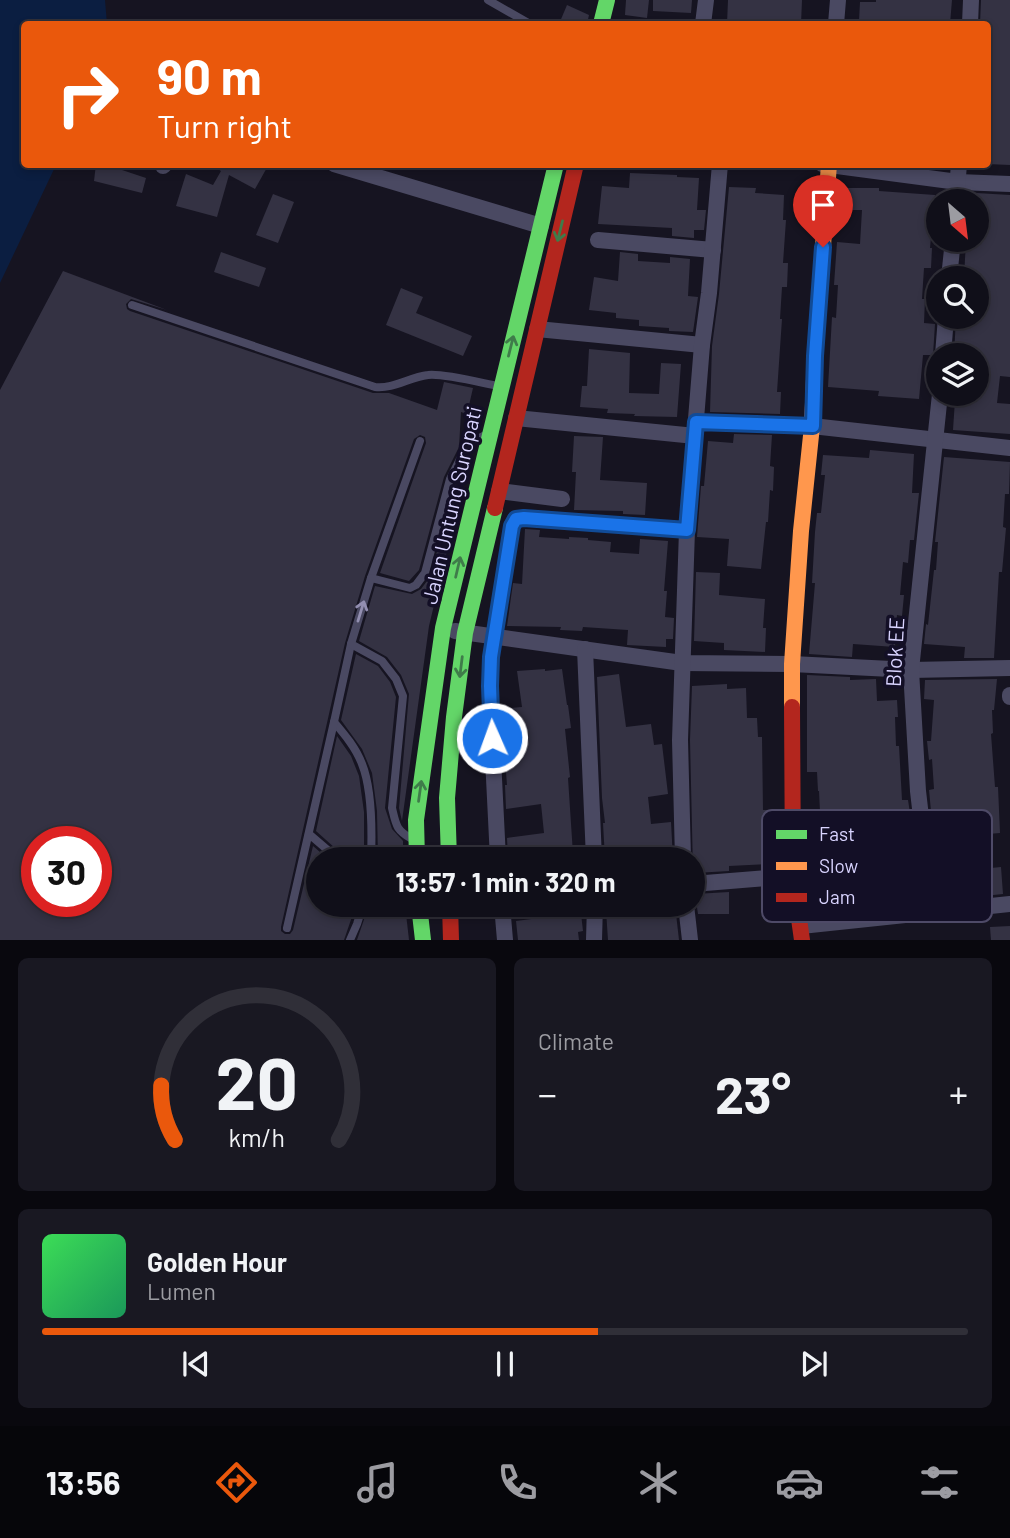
<!DOCTYPE html>
<meta charset="utf-8">
<style>
body{margin:0;font-family:Barlow,sans-serif;background:#191822;color:#f1f3f6;height:100vh;display:flex;flex-direction:column;font-size:26px;white-space:nowrap}
*{box-sizing:border-box;margin:0}
p{font-size:23px;color:#9c9ca2}
.icon{flex:none;width:38px;height:38px;fill:none;stroke:currentColor;stroke-width:2;stroke-linecap:round;stroke-linejoin:round}
.map{position:relative;height:940px;overflow:hidden}
.drawer{display:flex;flex-direction:column;gap:18px;padding:18px;background:#09080e;flex:1}
.drawer>*{flex:none}
.top-card{position:absolute;left:21px;top:21px;width:970px;height:147px;border-radius:7px;box-shadow:0 4px 10px #0003,0 0 0 2px #302f38;background:#ea580c;color:#fff;overflow:hidden}
.needle{width:46px;rotate:152deg}
.tools{position:absolute;left:926px;top:189px;display:grid;gap:14px}
.tools a{display:grid;place-items:center;width:63px;height:63px;border-radius:50%;background:#100f19;box-shadow:0 4px 10px #0003,0 0 0 2px #302f38;font-size:35px}
.speed{position:absolute;left:21px;top:826px;display:flex;gap:14px;font-size:35px;font-weight:700;text-align:center}
.speed>*{display:grid;place-content:center;width:91px;height:91px;border-radius:50%;background:#100f19;box-shadow:0 4px 10px #0003,0 0 0 2px #302f38;line-height:1}
.speed .limit{border:10px solid #d22;background:#fff;color:#111}
.pin{position:absolute;display:grid;place-items:center;width:60px;height:60px;color:#fff;margin:-72px -30px;border-radius:50% 50% 50% 0;rotate:-45deg;box-shadow:0 0 7px #0007}
.pin .icon{rotate:45deg}
.me{position:absolute;width:77px;margin:-38px;rotate:358deg;stroke-linejoin:round;filter:drop-shadow(0 0 5px #0008)}
.turn{display:flex;align-items:center;gap:24px;height:147px;padding:0 21px;font-size:32px}
.turn .icon{width:91px;height:91px;stroke-width:2.5}
.turn b{display:block;font-size:49px;line-height:60px}
.big{font-size:52px;font-weight:700;line-height:1.1}
.drawer .widget{flex:1;display:flex;flex-direction:column;justify-content:center;gap:10px;min-width:0;padding:0 24px;border-radius:10px;background:#191822}
.drawer .dial{align-items:center;gap:0}
.dial svg{height:182px;overflow:visible;fill:none;stroke:#302f38;stroke-width:7;stroke-linecap:round;text-anchor:middle}
.dial text{fill:#f1f3f6;stroke:none}
.song{display:flex;align-items:center;gap:21px}
.cover{width:84px;height:84px;border-radius:10px;background:linear-gradient(135deg,hsl(130 70% 55%),hsl(150 70% 35%))}
.played{height:7px;border-radius:4px;background:linear-gradient(90deg,#ea580c 60%,#302f38 60%)}
.keys{display:flex;justify-content:space-around;direction:ltr}
.heat{display:flex;justify-content:space-between;align-items:center;font-size:38px;direction:ltr}
.drawer .tiles{flex:1;display:grid;gap:18px;grid-template-columns:1fr 1fr}
.widget:last-child{grid-column:span 2}
.trip{position:absolute;left:306px;top:847px;width:399px;height:70px;border-radius:35px;background:#100f19;box-shadow:0 4px 10px #0003,0 0 0 2px #302f38;font-weight:700;line-height:70px;text-align:center}
.dock{display:flex;height:112px;justify-content:space-around;align-items:center;background:#06060a;color:#9c9ca2}
.dock .icon{width:49px;height:49px}
.dock .on{color:#ea580c}
.dock b{font-size:32px;color:#f1f3f6}
.map>svg:first-child{display:block}
</style>
<div class="map">
<svg width="1010" height="940" viewBox="0 0 1010 940">
<rect width="100%" height="100%" fill="#161421"/>
<path fill="#0b1e41" d="M0 0H105L107 24H24V164L56 165 0 283Z"/>
<g fill="#343243" fill-rule="evenodd">
<path d="M626 0H649L647 18 625 15Z"/>
<path d="M653 0H692L691 13 653 11Z"/>
<path d="M728 0H802L801 24H727Z"/>
<path d="M876 0H952L950 24H916L859 21 860 2H876Z"/>
<path d="M981 0H1010V165L987 164V24H980Z"/>
<path d="M567 5 589 15 587 24H559Z"/>
<path d="M96 164H104L146 178 142 193 94 181Z"/>
<path d="M210 164H269L255 189 229 175 217 217 176 206 186 174 213 185 221 171Z"/>
<path d="M630 173 677 175V177L699 178 697 210H706L704 230H694V238L672 236V228L598 224 602 186 629 188Z"/>
<path d="M729 187 756 188 755 193 784 195 783 220H786L783 263H788L787 287H782L780 319H782L777 392H781L780 414 710 412 712 346 719 294Z"/>
<path d="M843 188H879V191L935 195 930 248H932L931 268H924L922 299H925L924 323 935 324 933 355H923L919 399 878 396 879 391 828 387 832 317 836 318 838 285H834L837 242 860 244 862 210H842Z"/>
<path d="M976 193 1010 195V377L1000 376 997 403 1010 404V434L953 430 955 400 977 402 979 376H976V355H954L956 317H976V278H964L966 240H976Z"/>
<path d="M273 194 294 202 278 243 256 235Z"/>
<path d="M221 252 266 268 259 287 214 272Z"/>
<path d="M620 252 638 254V261L670 263V257L690 259 688 296 698 297 693 332 669 331V328L639 326V320L616 318V313L589 310 594 277 618 281Z"/>
<path d="M63 271 167 310 131 299 126 304 127 309 130 311 373 393H389L437 410 444 382 473 388 467 414 461 412 459 447 444 477 419 570 409 581 380 573 426 443 425 437 420 435 414 439 365 576 345 643 281 927V931L285 934H290L293 930 313 846 328 859H318V905H356L344 940H0V390ZM37 842H96V901H37Z"/>
<path d="M401 288 423 297 416 313 472 336 463 356 386 325Z"/>
<path d="M589 349 630 353 629 393 659 394 661 363 681 364 677 417 634 416 635 414 607 413 608 409 580 407 582 386H587Z"/>
<path d="M734 434 772 435 770 466 774 467 773 491 770 490 768 522H766L761 569 727 566 729 539 697 537 701 486H704L708 441 733 443Z"/>
<path d="M574 436 603 437 600 480 647 483 645 515 623 514V511L574 510 576 472H572Z"/>
<path d="M870 450 914 454 912 493H919L914 540H910L908 563 903 562 900 595H904L902 616 897 615 895 647 853 644 852 657 809 654 815 583H812L815 532 817 513H821L825 475H821L823 455 869 458Z"/>
<path d="M944 457 1010 462 1009 494H1005L1003 527 1006 528 1002 572H999L994 658H964L965 647 924 644 926 624 928 625 934 570H936L938 542H935Z"/>
<path d="M456 483 452 530 429 626 402 821 399 808 409 694 401 675 387 657 359 641 375 586 412 594 421 589 430 577Z"/>
<path d="M525 529 540 530 539 537 569 539V537L588 538V540L611 542 610 552 639 554 640 539 668 541 664 591H667L665 617 674 618 673 639H666V647L627 645 628 630 583 627 582 631 560 630 561 627 507 626 513 583 522 584Z"/>
<path d="M696 572 720 573 719 595 765 599 763 628H766L765 652 724 650V643L694 641Z"/>
<path d="M356 654 378 666 390 682 396 697 385 808 392 829 403 841V859H378L377 811 372 773 362 749 341 720Z"/>
<path d="M545 669V671L562 669 567 705H568L571 728 565 729 570 777 568 778 573 854 544 857V855L508 859 507 838 544 833 541 804 506 809 505 785H507L501 709 522 707 517 671Z"/>
<path d="M619 674 626 727 651 724 654 745 662 744 668 794 648 797 651 824 671 822 673 859H605L603 823H605L602 798 597 677Z"/>
<path d="M807 675 850 677V680L876 679 877 701 897 700 898 717H895L896 746H899L902 800H908L910 813H908L909 845H906L908 893 818 897 816 854H822L819 791H818L817 772H807Z"/>
<path d="M997 679 994 710H992L993 733 991 734 995 787H998L1000 833 964 836 967 869 971 868V870L1001 867 1003 894 946 900 942 866H939L936 836H935L933 811H931L929 790 934 789 932 759 929 760 927 741H931L934 700 924 699 925 680Z"/>
<path d="M727 684V689L746 688 747 718H757L758 737H762L763 810H768L772 864 729 866V871L695 873V870L693 871 690 740 692 686Z"/>
<path d="M337 736 351 756 359 776 364 812V859H342L341 855 335 848 316 831Z"/>
<path d="M729 892V914H698L695 894Z"/>
<path d="M369 905H405L409 940H357Z"/>
<path d="M568 905H580L583 931 578 932 579 940H518L516 921 547 917 546 908Z"/>
<path d="M646 905H675L679 940H608L606 910 646 907Z"/>
<path d="M1010 926V940H991L990 927Z"/>
</g>
<g fill="none" stroke-linecap="round" stroke-linejoin="round">
<g stroke="#4a4962" stroke-width="8">
<path d="M488 0 530 24"/>
<path d="M132 305 375 387C394 389 409 377 428 375 443 373 482 383 498 386"/>
<path d="M371 578 420 441"/>
<path d="M351 644 334 722C345 735 356 748 362 764 372 789 372 833 371 859"/>
<path d="M309 834 330 852 336 859"/>
<path d="M412 839C396 830 396 825 392 808L403 696 396 679 382 661 351 644 371 578 410 588 416 585 425 573 450 479 467 445 485 435"/>
<path d="M287 928 334 722"/>
<path d="M350 940 357 924 363 905"/>
</g>
<g stroke="#4a4962" stroke-width="16">
<path d="M703 24 706 0"/>
<path d="M836 24 838 0"/>
<path d="M970 24 971 0"/>
<path d="M334 164 541 226"/>
<path d="M822 164 958 182 1010 184"/>
<path d="M163 166 165 164"/>
<path d="M956 201 959 164"/>
<path d="M598 240 713 250"/>
<path d="M949 278 953 240"/>
<path d="M537 329 702 345"/>
<path d="M943 355 946 317"/>
<path d="M516 418 695 436"/>
<path d="M696 422 812 426 1010 448"/>
<path d="M499 491 562 499"/>
<path d="M455 631 682 663 792 664 911 670 1010 668"/>
<path d="M585 649 594 859"/>
<path d="M1010 695V697"/>
<path d="M498 859 492 738 490 686 491 657 512 526 515 519 524 518 687 530"/>
<path d="M683 859 680 740 687 530 702 345 709 293 720 164"/>
<path d="M693 884 793 876"/>
<path d="M502 905 505 940"/>
<path d="M686 905 690 940"/>
<path d="M932 912 918 791 911 670 940 394"/>
<path d="M801 926 1010 904"/>
<path d="M594 940 595 905"/>
</g>
<g stroke="#63d668" stroke-width="16">
<path d="M601 24 607 0"/>
<path d="M417 859 416 820 443 628 556 164"/>
<path d="M449 859 447 798 454 717 465 633 495 508"/>
<path d="M419 905 423 940"/>
</g>
<path stroke="#ff974d" stroke-width="16" d="M792 707V664L801 531 812 426 815 356 829 164"/>
<g stroke="#b3261e" stroke-width="16">
<path d="M495 508 576 164"/>
<path d="M792 707 793 876 802 940"/>
<path d="M450 905 451 940"/>
</g>
</g>
<defs><path id="oneway-shaft" d="M-6 0H5M1.5-3L5.5 0L1.5 3" fill="none" stroke-width="1.6" stroke-linecap="round" stroke-linejoin="round" transform="scale(1.75)"/></defs>
<g stroke="#3f7c4a">
<use href="#oneway-shaft" transform="translate(560 231) rotate(104)"/>
<use href="#oneway-shaft" transform="translate(511 346) rotate(-76)"/>
<use href="#oneway-shaft" transform="translate(458 567) rotate(-77)"/>
<use href="#oneway-shaft" transform="translate(461 667) rotate(97)"/>
<use href="#oneway-shaft" transform="translate(420 791) rotate(-82)"/>
</g>
<use stroke="#928eb0" href="#oneway-shaft" transform="translate(361 611) rotate(-73)"/>
<g fill="none" stroke-linecap="round" stroke-linejoin="round">
<g stroke="#114b97" stroke-width="18">
<path id="route" d="M492 738 490 686 491 657 512 526 516 519 524 518 687 530 696 422 813 426 815 356 823 247"/>
</g>
<use href="#route" stroke="#1a73e8" stroke-width="12"/>
</g>
<g text-anchor="middle" dominant-baseline="central" stroke-width="7" stroke-linejoin="round" paint-order="stroke">
<g font-size="21" fill="#d9d4ff" stroke="#130f26">
<text transform="translate(451 505) rotate(-77)">Jalan Untung Suropati</text>
<text transform="translate(894 652) rotate(-87)">Blok EE</text>
</g>
</g>
<rect x="762" y="810" width="230" height="112" rx="10" fill="#130f26" stroke="#4e4a67" stroke-width="2"/>
<rect x="776" y="830" width="31" height="9" fill="#63d668"/>
<rect x="776" y="862" width="31" height="8" fill="#ff974d"/>
<rect x="776" y="893" width="31" height="9" fill="#b3261e"/>
<g font-size="19" fill="#d9d4ff">
<text x="819" y="841">Fast</text>
<text x="819" y="873">Slow</text>
<text x="819" y="904">Jam</text>
</g>
</svg>
<div class="tools">
<a><svg class="needle" viewBox="-14 -14 28 28"><path d="M0-13l5 13h-10z" fill="#e53935"/><path d="M0 13l5-13h-10z" fill="#9c9ca2"/></svg></a>
<a><svg class="icon" aria-label="search" viewBox="0 0 24 24"><circle cx="10" cy="10" r="6"/><path d="M15 15l6 6"/></svg></a>
<a><svg class="icon" aria-label="layers" viewBox="0 0 24 24"><path d="M12 4l9 5-9 5-9-5zM3 14l9 5 9-5"/></svg></a>
</div>
<div class="speed"><div class="limit">30</div></div>
<div class="pin" style="left:823px;top:247px;background:#d93025"><svg class="icon" aria-label="arrive" viewBox="0 0 24 24"><path d="M6 21V4h12l-3 4 3 4H6"/></svg></div>
<svg class="me" style="left:492px;top:738px" viewBox="-20 -20 40 40"><circle r="17" fill="#1a73e8" stroke="#fff" stroke-width="3"/><path d="M0-11L8 9 0 5-8 9z" fill="#fff"/></svg>
<div class="trip">13:57 · 1 min · 320 m</div>
<div class="top-card">
<div class="turn"><svg class="icon" aria-label="right" viewBox="0 0 24 24"><path d="M7 20v-9h11M14 6l5 5-5 5"/></svg><div><b>90 m</b>Turn right</div></div>
</div>
</div>
<section class="drawer">
<div class="tiles">
<div class="widget dial"><svg viewBox="0 0 100 80">
<path d="M14 69A42 42 0 1 1 86 69"/>
<path d="M14 69A42 42 0 0 1 8 45" stroke="#ea580c"/>
<text x="50" y="56" font-size="32" font-weight="700">20</text>
<text x="50" y="72" font-size="11">km/h</text>
</svg></div>
<div class="widget"><p>Climate</p>
<div class="heat"><a>−</a><b class="big">23°</b><a>+</a></div>
</div>
<div class="widget">
<div class="song"><i class="cover"></i><div><b>Golden Hour</b><p>Lumen</p></div></div>
<div class="played"></div>
<div class="keys"><svg class="icon" aria-label="previous" viewBox="0 0 24 24"><path d="M18 5L8 12l10 7zM5 5v14"/></svg><svg class="icon" aria-label="pause" viewBox="0 0 24 24"><path d="M8 5v14M16 5v14"/></svg><svg class="icon" aria-label="next" viewBox="0 0 24 24"><path d="M6 5l10 7-10 7zM19 5v14"/></svg></div>
</div>
</div>
</section>
<nav class="dock">
<b>13:56</b>
<svg class="icon on" aria-label="directions" viewBox="0 0 24 24"><path d="M12 3l9 9-9 9-9-9zM9 14v-3h6M13 9l2 2-2 2"/></svg>
<svg class="icon" aria-label="music" viewBox="0 0 24 24"><path d="M9 18V5l10-2v13"/><circle cx="6" cy="18" r="3"/><circle cx="16" cy="16" r="3"/></svg>
<svg class="icon" aria-label="phone" viewBox="0 0 24 24"><path d="M5 4h4l2 5-3 2q2 4 5 5l2-3 5 2v4C11 20 4 13 5 4z"/></svg>
<svg class="icon" aria-label="climate" viewBox="0 0 24 24"><path d="M12 3v18M4 7l16 10M4 17L20 7"/></svg>
<svg class="icon" aria-label="car" viewBox="0 0 24 24"><path d="M5 17H2v-5l4-1 3-4h7l3 4 3 1v5h-3M9 17h6M6 11h13"/><circle cx="7" cy="17" r="2"/><circle cx="17" cy="17" r="2"/></svg>
<svg class="icon" aria-label="filters" viewBox="0 0 24 24"><path d="M4 7h16M4 17h16"/><circle cx="9" cy="7" r="2"/><circle cx="15" cy="17" r="2"/></svg>
</nav>
